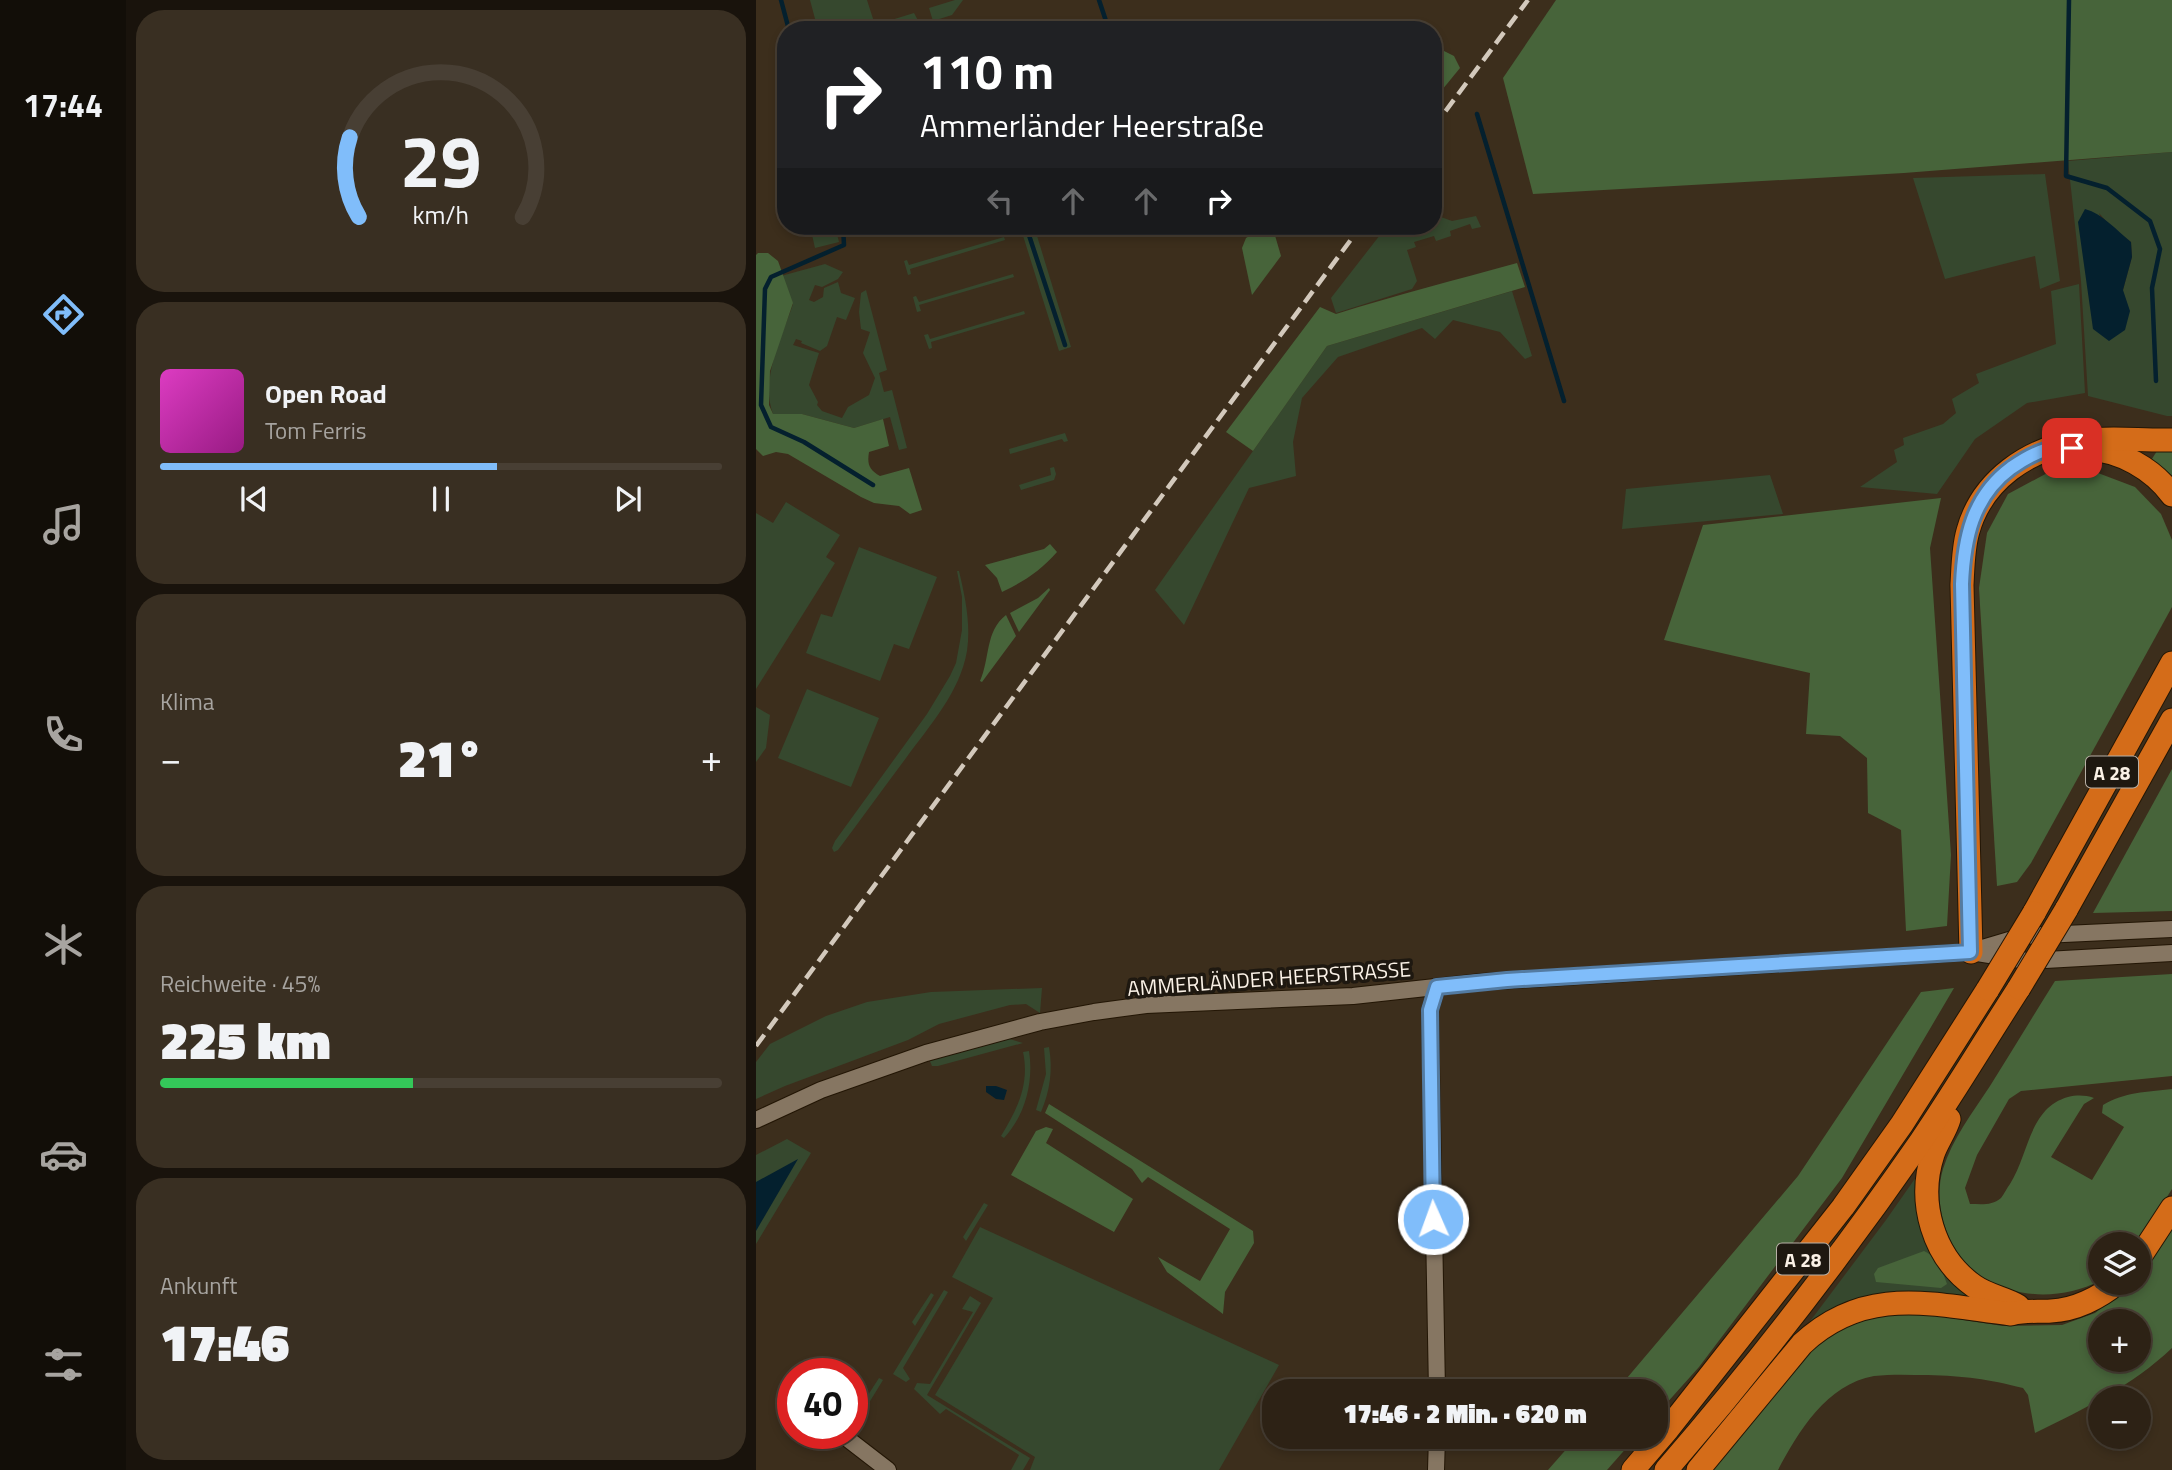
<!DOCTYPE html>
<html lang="de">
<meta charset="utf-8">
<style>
body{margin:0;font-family:"Titillium Web",sans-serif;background:#392f22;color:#f1f3f6;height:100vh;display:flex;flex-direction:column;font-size:26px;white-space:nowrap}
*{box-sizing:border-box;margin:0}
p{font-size:23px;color:#a7a4a0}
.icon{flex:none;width:38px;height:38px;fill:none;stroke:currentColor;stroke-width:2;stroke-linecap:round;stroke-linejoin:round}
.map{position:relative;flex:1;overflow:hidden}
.side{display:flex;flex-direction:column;gap:10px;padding:10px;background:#19130c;width:630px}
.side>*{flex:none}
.guide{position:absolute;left:21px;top:21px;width:665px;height:214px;border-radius:28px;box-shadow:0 4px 10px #0003,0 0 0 2px #483f34;background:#202124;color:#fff;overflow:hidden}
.buttons{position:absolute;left:1332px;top:1232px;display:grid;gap:14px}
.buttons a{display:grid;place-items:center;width:63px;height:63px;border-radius:50%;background:#2d2215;box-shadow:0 4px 10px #0003,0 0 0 2px #483f34;font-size:35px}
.speed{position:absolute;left:21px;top:1358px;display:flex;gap:14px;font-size:35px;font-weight:700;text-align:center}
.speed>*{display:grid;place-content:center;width:91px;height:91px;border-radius:50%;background:#2d2215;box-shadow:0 4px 10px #0003,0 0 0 2px #483f34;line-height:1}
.speed .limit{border:10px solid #d22;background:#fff;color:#111}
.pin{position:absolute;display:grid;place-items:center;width:60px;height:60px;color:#fff;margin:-30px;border-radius:14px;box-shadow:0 4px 10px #0006}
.me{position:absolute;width:77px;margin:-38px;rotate:358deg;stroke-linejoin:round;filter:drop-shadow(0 0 5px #0008)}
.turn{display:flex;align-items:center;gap:24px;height:147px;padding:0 28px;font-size:32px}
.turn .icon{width:91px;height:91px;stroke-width:2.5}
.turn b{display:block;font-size:49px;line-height:60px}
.lanes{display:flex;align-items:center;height:66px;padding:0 28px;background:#0003;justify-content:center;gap:35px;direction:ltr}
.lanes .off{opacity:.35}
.big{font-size:52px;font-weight:800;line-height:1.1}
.side .tile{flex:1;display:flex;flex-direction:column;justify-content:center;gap:10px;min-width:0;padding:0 24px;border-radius:28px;background:#392f22}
.side .dial{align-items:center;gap:0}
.dial svg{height:182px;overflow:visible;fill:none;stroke:#483f34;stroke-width:7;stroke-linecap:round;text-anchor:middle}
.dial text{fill:#f1f3f6;stroke:none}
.song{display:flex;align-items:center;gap:21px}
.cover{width:84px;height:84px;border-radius:10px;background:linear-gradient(135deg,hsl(310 70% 55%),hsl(310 70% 35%))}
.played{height:7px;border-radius:4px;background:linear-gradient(90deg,#80bdfa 60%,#483f34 60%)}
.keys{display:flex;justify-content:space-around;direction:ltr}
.heat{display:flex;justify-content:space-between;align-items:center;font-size:38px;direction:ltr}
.charge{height:10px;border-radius:5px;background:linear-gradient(90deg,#34c759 45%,#483f34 0)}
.trip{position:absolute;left:506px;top:1379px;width:406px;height:70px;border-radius:28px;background:#2d2215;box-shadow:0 4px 10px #0003,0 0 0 2px #483f34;font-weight:800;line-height:70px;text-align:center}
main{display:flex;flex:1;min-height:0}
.tabs{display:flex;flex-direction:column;width:126px;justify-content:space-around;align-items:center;background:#120e08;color:#a7a4a0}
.tabs .icon{width:49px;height:49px}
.tabs .selected{color:#80bdfa}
.tabs b{font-size:32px;color:#f1f3f6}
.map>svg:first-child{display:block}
</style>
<main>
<nav class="tabs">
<b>17:44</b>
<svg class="icon selected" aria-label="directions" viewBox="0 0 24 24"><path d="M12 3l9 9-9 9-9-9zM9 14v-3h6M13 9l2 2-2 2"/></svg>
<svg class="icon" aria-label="music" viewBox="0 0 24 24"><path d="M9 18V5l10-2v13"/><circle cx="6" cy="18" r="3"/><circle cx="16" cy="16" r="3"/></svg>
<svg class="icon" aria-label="phone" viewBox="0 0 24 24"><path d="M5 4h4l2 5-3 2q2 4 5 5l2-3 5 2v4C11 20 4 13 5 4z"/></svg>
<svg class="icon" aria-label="climate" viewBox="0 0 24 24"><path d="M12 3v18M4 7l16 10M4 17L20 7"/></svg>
<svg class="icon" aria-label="car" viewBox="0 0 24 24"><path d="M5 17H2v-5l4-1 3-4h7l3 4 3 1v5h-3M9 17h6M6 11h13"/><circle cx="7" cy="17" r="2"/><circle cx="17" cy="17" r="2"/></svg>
<svg class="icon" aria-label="filters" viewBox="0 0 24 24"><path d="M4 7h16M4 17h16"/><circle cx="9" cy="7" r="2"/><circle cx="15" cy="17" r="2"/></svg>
</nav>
<section class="side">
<div class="tile dial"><svg viewBox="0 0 100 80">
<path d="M14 69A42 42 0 1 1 86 69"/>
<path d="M14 69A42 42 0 0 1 10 34" stroke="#80bdfa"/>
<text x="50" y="56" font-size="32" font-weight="700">29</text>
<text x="50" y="72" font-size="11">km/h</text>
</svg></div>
<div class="tile">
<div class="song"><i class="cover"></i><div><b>Open Road</b><p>Tom Ferris</p></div></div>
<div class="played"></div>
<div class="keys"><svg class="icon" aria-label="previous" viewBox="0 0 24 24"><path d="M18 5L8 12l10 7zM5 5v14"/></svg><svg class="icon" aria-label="pause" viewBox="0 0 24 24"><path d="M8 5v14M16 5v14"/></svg><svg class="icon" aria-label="next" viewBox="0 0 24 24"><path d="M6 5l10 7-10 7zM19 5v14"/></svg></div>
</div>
<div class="tile"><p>Klima</p>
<div class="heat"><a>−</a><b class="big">21°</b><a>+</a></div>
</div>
<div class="tile"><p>Reichweite · 45%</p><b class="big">225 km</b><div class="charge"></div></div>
<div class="tile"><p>Ankunft</p><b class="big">17:46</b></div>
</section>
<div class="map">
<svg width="1416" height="1470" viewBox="0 0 1416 1470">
<rect width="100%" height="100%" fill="#3c2e1c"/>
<g fill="#36482e" fill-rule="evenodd">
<path d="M54 0H111L119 25 158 13 165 26 151 30H62Z"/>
<path d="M199 0H207L196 15 177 21 173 8Z"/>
<path d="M1416 152V416H1411L1332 396 1325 281 1312 161ZM1343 213 1356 228 1375 242 1376 257 1367 290Z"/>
<path d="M1289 174 1304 281 1284 289 1279 256 1189 279 1157 178Z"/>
<path d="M720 216 725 227 716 229 714 224 694 231 695 236 680 241 678 236 658 242 660 247 651 250 661 281 656 289 580 313 575 298 631 226H655L659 230 667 226H677V221L685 217 696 221Z"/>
<path d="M54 226H79L83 242 59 248Z"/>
<path d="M264 226H278L315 347 303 351Z"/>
<path d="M248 237 249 240 154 269 155 274 152 275 148 261 151 260 153 265Z"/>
<path d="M69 264 87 272 82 279 66 287 59 285 53 300 58 302 67 297 68 288 82 282 85 293 99 298 90 320 81 317 71 346 64 351 45 343 46 341 40 339 37 345 63 353 53 385 62 402 61 405 66 411 86 418 92 407 113 395 119 378 107 353 114 332 105 329 103 312 105 293 110 290 131 370 123 373 128 392 136 390 151 448 143 450 134 417 98 428 46 414H17C4 379 26 337 37 304L25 276Z"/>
<path d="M257 274 258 277 163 305 165 311 161 312 157 297 160 296 163 302Z"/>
<path d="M1323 284 1329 393 1271 403 1219 439 1181 494 1104 487 1141 462 1138 450 1148 445 1147 438 1187 424 1200 413 1196 399 1223 383 1220 374 1300 344 1295 291Z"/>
<path d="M756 291 776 356 769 359 744 332 697 320 679 339 666 328 582 357 546 398 537 442 540 476 493 488 428 625 399 590 571 346Z"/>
<path d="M268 311 269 314 175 342 176 348 173 349 168 335 172 334 174 339Z"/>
<path d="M309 433 312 441 308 442 306 439 254 454 253 449Z"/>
<path d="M298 467 300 474 298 480 265 490 263 485 295 475 294 468Z"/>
<path d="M1014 475 1027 514 866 529 870 489Z"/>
<path d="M30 502 84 535 70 557 79 563 0 689V513L17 523Z"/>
<path d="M103 547 181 577 153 649 138 644 124 681 50 653 65 614 76 617Z"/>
<path d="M201 571H203C209 597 215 623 211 651 204 692 174 725 150 758 127 789 105 819 82 850L78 852 76 848 79 841 171 714 194 676 200 663 206 630V597Z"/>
<path d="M51 689 123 718 95 787 22 758Z"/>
<path d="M0 707 14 715 10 748 0 762Z"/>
<path d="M286 988 284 1013 270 1004 254 1005 183 1024 152 1040 29 1086 0 1099V1062L14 1044 70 1016 111 1002 175 992Z"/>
<path d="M250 1038 267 1043 182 1066H176L173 1059Z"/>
<path d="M293 1047C297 1070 294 1091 285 1112L280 1110 290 1074 288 1048Z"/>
<path d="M273 1051C278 1081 269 1116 248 1138L245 1136C261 1110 274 1084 267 1052Z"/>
<path d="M31 1139 55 1153 0 1244V1155Z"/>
<path d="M1165 1170 1166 1192 1225 1297 1177 1298 1043 1336 1130 1220Z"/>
<path d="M228 1203 232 1205 210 1241 207 1237Z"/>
<path d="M224 1227 523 1365 463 1470H274L279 1457 179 1395 237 1298 196 1277Z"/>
<path d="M188 1290 192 1292 147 1368 154 1379 150 1382 137 1374Z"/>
<path d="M175 1293 178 1295 159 1326 156 1322Z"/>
<path d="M214 1296 225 1303 171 1395 274 1458 267 1470H255L263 1455 190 1409 184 1414 158 1389 161 1383 174 1384 217 1312 206 1309Z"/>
<path d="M123 1378 127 1380 108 1411 103 1409Z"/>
</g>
<g fill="#47643a" fill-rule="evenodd">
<path d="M800 0H1416V152L1148 173 777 194 747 78Z"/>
<path d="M684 49 698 56 704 68 677 101V51Z"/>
<path d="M502 231 518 232 525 256 496 295 486 248 490 238Z"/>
<path d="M2 253H12L22 261 37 303 14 371 13 405 17 414H46L98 428 127 419 133 446 113 452C111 464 113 470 124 476L153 468 166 510 154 514 143 506 118 503 105 497 32 454 20 452 7 456 0 449V255Z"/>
<path d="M761 263 769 287 571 346 497 451 470 432 564 307 580 314C640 295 700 280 761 263Z"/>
<path d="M1416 450V479L1394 462 1401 451Z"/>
<path d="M1295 471 1342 473 1379 487 1405 514 1416 540V607L1275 863 1261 882 1241 886 1223 588 1231 533 1252 494Z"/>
<path d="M1185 498 1174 548 1195 855 1191 926 1150 931 1145 830 1112 813 1111 758 1084 736 1050 734 1054 673 908 640 947 525Z"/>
<path d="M294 544 301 552C285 570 269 581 248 591L246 592 241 578 229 565 288 549Z"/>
<path d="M293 588 294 590 263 632 254 613 282 598Z"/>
<path d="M250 615 260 636 226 682 224 681C234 659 229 631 250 615Z"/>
<path d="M1416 769V911L1337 913Z"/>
<path d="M1416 974V1076L1265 1091 1253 1099 1221 1155 1209 1188 1214 1204C1225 1204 1236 1206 1245 1198 1248 1194 1251 1188 1254 1184 1273 1154 1273 1108 1312 1097 1321 1095 1329 1095 1338 1098L1328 1104 1295 1157 1336 1180 1368 1127 1346 1113 1347 1105C1368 1092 1391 1092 1416 1089V1189L1381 1244H1344V1281C1309 1298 1267 1300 1231 1280 1195 1260 1175 1209 1187 1169 1196 1139 1217 1112 1234 1086 1256 1051 1277 1016 1299 981Z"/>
<path d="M1198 988 1086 1178 943 1367 900 1415V1391H860L1042 1176 1165 992Z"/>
<path d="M293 1104 497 1231 498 1243 469 1292 467 1314 411 1272 402 1257 444 1281 474 1229 392 1177 386 1183 376 1169 289 1113Z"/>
<path d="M290 1127 297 1129 290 1143 377 1199 358 1232 255 1175 280 1131Z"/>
<path d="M1416 1227V1348C1376 1386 1328 1409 1279 1433L1272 1395 1267 1388C1232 1379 1208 1376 1172 1375 1154 1375 1136 1374 1118 1376 1071 1384 1042 1432 1022 1470H952L1060 1344 1087 1328 1119 1317 1145 1314H1168L1247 1326 1306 1325 1339 1313 1377 1283H1382L1383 1276ZM1344 1321H1382V1360H1344Z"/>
<path d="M1168 1251C1181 1257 1186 1270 1191 1284L1185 1288 1120 1282 1118 1274 1122 1268Z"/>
<path d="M821 1437H880L851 1470H792Z"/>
</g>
<g fill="#04202e">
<path d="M1329 209C1347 214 1360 230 1375 242L1376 257 1367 290 1374 311 1369 330 1353 341 1337 329 1322 222Z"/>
<path d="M230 1086H240L251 1090 248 1100 240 1099 230 1092Z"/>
<path d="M42 1159 0 1231V1182Z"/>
</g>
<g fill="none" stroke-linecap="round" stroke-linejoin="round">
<g stroke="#04202e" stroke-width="4.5">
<path d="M25 0 33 30"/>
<path d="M343 0 353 30"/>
<path d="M1313 0 1310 176 1351 188 1394 221 1404 249 1396 288 1400 381"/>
<path d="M721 114 808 401"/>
<path d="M87 226 88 245 15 277 9 289 5 405 15 427 48 442 117 485"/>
<path d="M270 226 309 345"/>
</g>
<g stroke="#231605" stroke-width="18">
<g id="tertiary">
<path d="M1220 950 1267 936 1416 929"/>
<path d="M0 1120 65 1090 170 1053 284 1022 338 1012 390 1005 597 996 725 982 1215 952 1271 961 1416 953"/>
<path d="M681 1391 674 1010 681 987"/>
<path d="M84 1433 132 1470"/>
<path d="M680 1470 681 1437"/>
</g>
</g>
<g stroke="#231605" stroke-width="25">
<g id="motorway">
<path d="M1331 449C1364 450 1397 469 1416 495"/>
<path d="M1310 910 1416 720"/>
<path d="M1278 913 1416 663"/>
<path d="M1215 952 1206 585C1207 567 1207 548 1212 531 1226 480 1273 448 1324 441 1354 436 1385 441 1416 440"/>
<path d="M1193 1119C1189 1132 1181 1142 1177 1154 1161 1202 1177 1257 1218 1286 1232 1296 1249 1298 1262 1306"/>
<path d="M1382 1260 1416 1208"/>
<path d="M877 1470 912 1429 1087 1207 1146 1124 1232 989"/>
<path d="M910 1470C1001 1365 1086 1255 1165 1141 1199 1091 1230 1039 1263 988"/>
<path d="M942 1470 1046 1344C1110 1284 1178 1305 1255 1314 1269 1310 1281 1312 1295 1311 1319 1310 1343 1298 1361 1283"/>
</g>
</g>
<use href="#tertiary" stroke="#867662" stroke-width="16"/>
<use href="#motorway" stroke="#d46c19" stroke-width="23"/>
<g stroke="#d3c9bc" stroke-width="4.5" stroke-dasharray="14 7" stroke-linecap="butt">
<path d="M677 128 772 0"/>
<path d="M0 1046 605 226"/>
</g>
<g stroke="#231605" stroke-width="25" stroke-linecap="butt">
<g id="motorway-bridge">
<path d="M1263 988 1310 910"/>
<path d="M1232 989 1278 913"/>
</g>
</g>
<use href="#motorway-bridge" stroke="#d46c19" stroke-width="23"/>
</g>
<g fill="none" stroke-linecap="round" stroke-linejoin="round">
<g stroke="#537ba2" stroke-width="18">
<path id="route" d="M677 1219 674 1010 681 987 751 980 1214 952 1206 584C1208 539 1216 497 1255 468 1265 461 1276 454 1289 450 1297 448 1307 449 1316 448"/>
</g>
<use href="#route" stroke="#80bdfa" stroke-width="12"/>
</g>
<g text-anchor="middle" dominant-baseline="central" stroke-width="7" stroke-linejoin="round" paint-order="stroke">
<g fill="#1e1810" stroke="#b8b0a6" stroke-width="2">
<rect x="1330" y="756.5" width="52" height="31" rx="5"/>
<rect x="1021" y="1243.5" width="52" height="31" rx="5"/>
</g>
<g font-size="19" font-weight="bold" fill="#faf1e6">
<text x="1356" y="772">A 28</text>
<text x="1047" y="1259">A 28</text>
</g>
<g font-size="21" fill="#faf1e6" stroke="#1e1810">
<text transform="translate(513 978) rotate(-4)">AMMERLÄNDER HEERSTRASSE</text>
</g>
</g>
</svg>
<div class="buttons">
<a><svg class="icon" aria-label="layers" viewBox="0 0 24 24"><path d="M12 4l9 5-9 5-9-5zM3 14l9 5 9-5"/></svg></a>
<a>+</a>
<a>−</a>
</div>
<div class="speed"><div class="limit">40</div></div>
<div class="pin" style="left:1316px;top:448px;background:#d93025"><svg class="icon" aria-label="arrive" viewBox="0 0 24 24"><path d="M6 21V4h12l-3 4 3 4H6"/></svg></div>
<svg class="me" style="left:677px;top:1219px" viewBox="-20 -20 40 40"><circle r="17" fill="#80bdfa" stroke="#fff" stroke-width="3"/><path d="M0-11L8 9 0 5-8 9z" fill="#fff"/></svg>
<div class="trip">17:46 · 2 Min. · 620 m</div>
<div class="guide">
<div class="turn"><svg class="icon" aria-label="right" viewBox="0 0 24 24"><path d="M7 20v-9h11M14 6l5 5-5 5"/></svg><div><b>110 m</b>Ammerländer Heerstraße</div></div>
<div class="lanes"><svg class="icon off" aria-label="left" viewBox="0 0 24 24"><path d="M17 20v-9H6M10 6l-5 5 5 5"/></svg><svg class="icon off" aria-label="ahead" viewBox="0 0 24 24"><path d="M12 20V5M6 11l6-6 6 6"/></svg><svg class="icon off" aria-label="ahead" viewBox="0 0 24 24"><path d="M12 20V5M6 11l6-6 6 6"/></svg><svg class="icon" aria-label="right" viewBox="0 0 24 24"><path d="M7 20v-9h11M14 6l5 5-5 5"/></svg></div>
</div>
</div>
</main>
